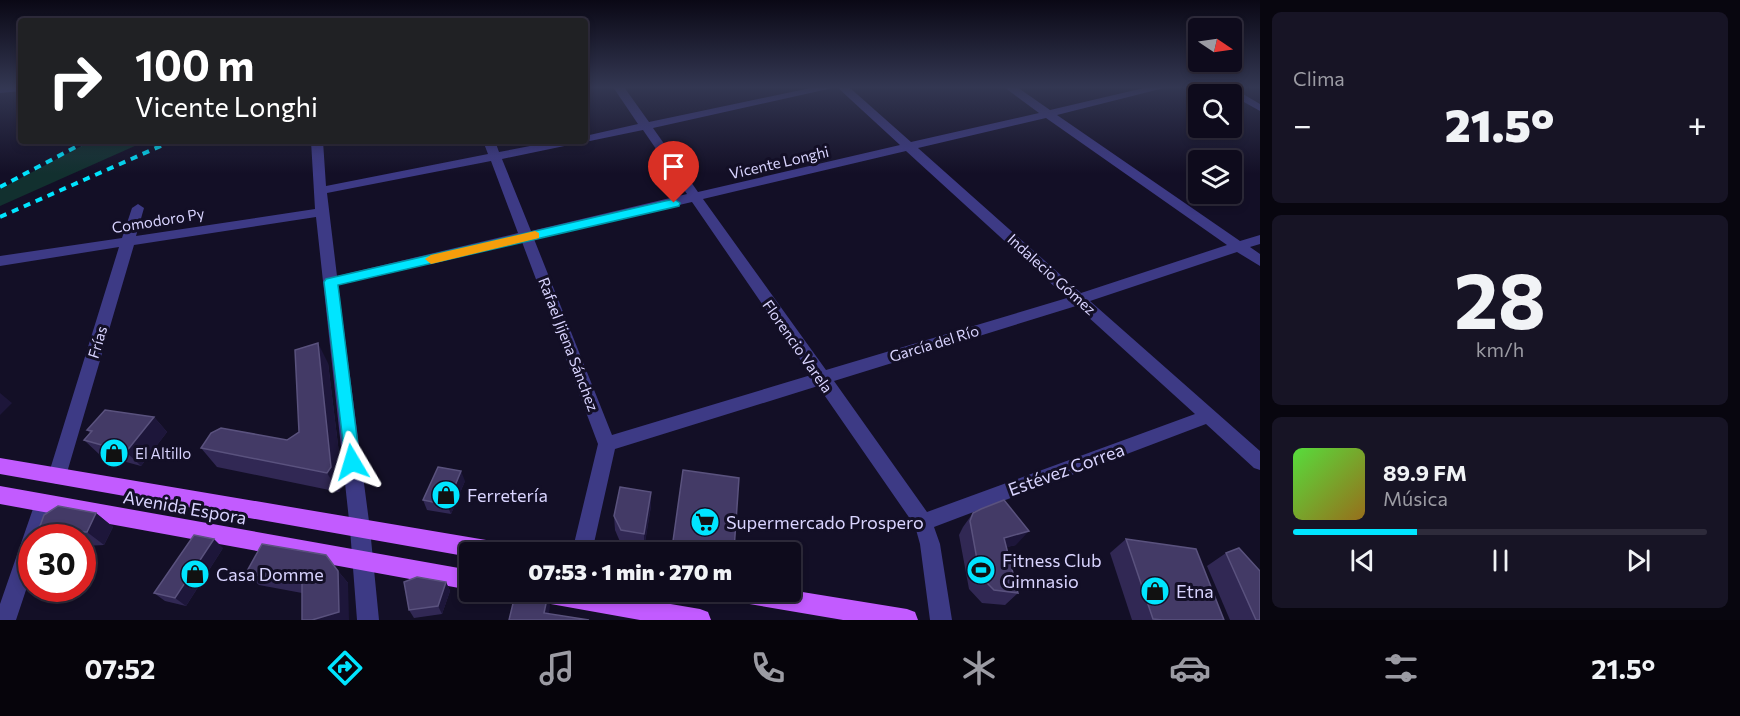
<!DOCTYPE html>
<html lang="es">
<meta charset="utf-8">
<style>
body{margin:0;font-family:Commissioner,sans-serif;background:#171425;color:#f1f3f6;height:100vh;display:flex;flex-direction:column;font-size:22px;white-space:nowrap}
*{box-sizing:border-box;margin:0}
p{font-size:20px;color:#9b9ba3}
.icon{flex:none;width:33px;height:33px;fill:none;stroke:currentColor;stroke-width:2;stroke-linecap:round;stroke-linejoin:round}
.map{position:relative;flex:1;overflow:hidden}
.sheet{display:flex;flex-direction:column;gap:12px;padding:12px;background:#08060f;width:480px}
.sheet>*{flex:none}
.hud{position:absolute;left:18px;top:18px;width:570px;height:126px;border-radius:6px;box-shadow:0 3px 9px #0003,0 0 0 2px #2e2b3b;background:#202124;color:#fff;overflow:hidden}
.needle{width:39px;rotate:103deg}
.buttons{position:absolute;left:1188px;top:18px;display:grid;gap:12px}
.buttons a{display:grid;place-items:center;width:54px;height:54px;border-radius:6px;background:#0e0b1c;box-shadow:0 3px 9px #0003,0 0 0 2px #2e2b3b;font-size:30px}
.speed{position:absolute;left:18px;top:524px;display:flex;gap:12px;font-size:30px;font-weight:700;text-align:center}
.speed>*{display:grid;place-content:center;width:78px;height:78px;border-radius:50%;background:#0e0b1c;box-shadow:0 3px 9px #0003,0 0 0 2px #2e2b3b;line-height:1}
.speed .limit{border:9px solid #d22;background:#fff;color:#111}
.pin{position:absolute;display:grid;place-items:center;width:51px;height:51px;color:#fff;margin:-62px -26px;border-radius:50% 50% 50% 0;rotate:-45deg;box-shadow:0 0 6px #0007}
.pin .icon{rotate:45deg}
.me{position:absolute;width:66px;margin:-33px;rotate:353deg;stroke-linejoin:round;filter:drop-shadow(0 0 4px #0008)}
.turn{display:flex;align-items:center;gap:21px;height:126px;padding:0 18px;font-size:27px}
.turn .icon{width:78px;height:78px;stroke-width:2.5}
.turn b{display:block;font-size:42px;line-height:51px}
.big{font-size:45px;font-weight:800;line-height:1.1}
.sheet .tile{flex:1;display:flex;flex-direction:column;justify-content:center;gap:9px;min-width:0;padding:0 21px;border-radius:9px;background:#171425}
.sheet .dial{align-items:center;gap:0}
.dial b{font-size:78px;line-height:1}
.song{display:flex;align-items:center;gap:18px}
.cover{width:72px;height:72px;border-radius:9px;background:linear-gradient(135deg,hsl(110 70% 55%),hsl(40 70% 35%))}
.played{height:6px;border-radius:3px;background:linear-gradient(90deg,#00e5ff 30%,#2e2b3b 30%)}
.keys{display:flex;justify-content:space-around;direction:ltr}
.heat{display:flex;justify-content:space-between;align-items:center;font-size:33px;direction:ltr}
.trip{position:absolute;left:459px;top:542px;width:342px;height:60px;border-radius:6px;background:#0e0b1c;box-shadow:0 3px 9px #0003,0 0 0 2px #2e2b3b;font-weight:800;line-height:60px;text-align:center}
.menu{display:flex;height:96px;justify-content:space-around;align-items:center;background:#06040b;color:#9b9ba3}
.menu .icon{width:42px;height:42px}
.menu .current{color:#00e5ff}
.menu b{font-size:27px;color:#f1f3f6}
main{display:flex;flex:1;min-height:0}
.map>svg:first-child{display:block}
</style>
<main>
<div class="map">
<svg width="1260" height="620" viewBox="0 0 1260 620">
<rect width="100%" height="100%" fill="#130f26"/>
<path fill="#12302f" d="M91 141H146L0 206V189Z"/>
<g fill="none" stroke-linecap="round" stroke-linejoin="round">
<g fill="#3d3a85" fill-rule="evenodd">
<path d="M0 87H21V91L0 93Z"/>
<path d="M613 87H624L649 122 815 87H837L653 128 698 192 900 145 837 87H849L911 142 1039 113 1004 87H1017L1050 110 1148 87H1168L1057 115 1240 241 1260 235V244L1250 247 1260 254V266L1237 252 1090 301 1260 451V470L1254 468 1206 424 934 527 940 544 952 620H930L920 544 915 526 818 386 615 449 592 552H572L598 444 522 242 338 285 370 529 379 620H357L350 529 316 217 134 245 66 476 63 482 57 484 51 482 48 476 119 247 0 266V256L122 238 132 208 138 204 144 208 136 236 315 209 311 141H323L326 186 488 154 483 141H495L499 152 556 141H580L574 144 502 159 531 231 687 194 643 130 585 142 581 141H585V136L638 124ZM1046 118 1227 245 1081 293 918 148ZM906 151 1067 298 826 370 703 199ZM491 161 518 233 337 276 327 193ZM692 202 811 375 612 435 534 239ZM1076 306 1195 414 927 512 834 381Z"/>
<path d="M1217 87H1231L1260 104V111Z"/>
<path d="M44 494 51 497 53 503 43 537H32V572L16 620H0V604L35 503 37 497Z"/>
</g>
<g fill="#c25bff" fill-rule="evenodd">
<path d="M0 458 498 542 505 545 508 552H470V557L0 474Z"/>
<path d="M0 486 470 570V590L0 504Z"/>
<path d="M790 590 907 609 915 612 918 620H843L732 601 725 598 722 591Z"/>
<path d="M524 591H594L700 609 708 612 711 620H640L534 601 527 598Z"/>
</g>
<g stroke="#00e5ff" stroke-width="4" stroke-dasharray="7 6" stroke-linecap="butt">
<path d="M0 187 87 141"/>
<path d="M0 217 172 141"/>
</g>
</g>
<g fill="#312854">
<path d="M328 363 343 486 339 492 217 467 201 448 287 440 299 432Z"/>
<path d="M154 417 167 432 141 466 100 455 84 440 90 433 87 430Z"/>
<path d="M465 481 451 514 427 510 423 500Z"/>
<path d="M651 506 644 548 621 544 615 530 614 516Z"/>
<path d="M96 513 113 527 104 545 84 546 82 549V537H36Z"/>
<path d="M973 513 1016 545 1006 547 1018 593 1005 605 982 603 969 589 959 535 963 527Z"/>
<path d="M1126 539 1224 620H1132L1110 553Z"/>
<path d="M673 541 734 550V552H672Z"/>
<path d="M223 548 186 606 165 601 154 593Z"/>
<path d="M1226 553 1260 620H1230L1207 566Z"/>
<path d="M338 571 348 583 302 593 259 585 246 573Z"/>
<path d="M446 582 450 591 442 614 414 618 409 610Z"/>
</g>
<g fill="#1d163a">
<path d="M318 343 328 363 343 486 339 492 327 473Z"/>
<path d="M0 393 12 403 0 415Z"/>
<path d="M154 417 167 432 141 466 126 452Z"/>
<path d="M461 471 465 481 451 514 447 505Z"/>
<path d="M651 492V506L644 548V534Z"/>
<path d="M96 513 113 527 104 545 87 532Z"/>
<path d="M1029 531 1016 545 992 551 1004 538Z"/>
<path d="M66 532 73 537H64Z"/>
<path d="M214 539 223 548 186 606 175 598Z"/>
<path d="M32 568V574L25 570Z"/>
<path d="M338 571 348 583 349 620H312Z"/>
<path d="M446 582 450 591 442 614 438 606Z"/>
<path d="M548 594 550 606 548 620 544 613Z"/>
</g>
<g fill="#433a66" stroke="#5a527e" stroke-width="1.5">
<path d="M318 343 331 467 327 473 201 448 211 433 221 428 287 440 299 432 295 350Z"/>
<path d="M105 410 154 417 126 452 84 440 92 431 87 430Z"/>
<path d="M438 467 461 471 447 505 423 500Z"/>
<path d="M683 470 739 478 734 550 673 541Z"/>
<path d="M620 487 651 492 644 534 621 530 614 516Z"/>
<path d="M1004 500 1029 531 1004 538 1018 593 994 590 980 576 970 521 973 513 981 509Z"/>
<path d="M58 506 96 513 87 532H66L64 537H36L44 515Z"/>
<path d="M194 535 214 539 175 598 154 593Z"/>
<path d="M1126 539 1196 549 1224 620H1162L1153 619Z"/>
<path d="M262 544 326 555 338 571 339 612 312 620H302V583L246 573Z"/>
<path d="M1239 548 1260 571V620H1256L1226 553Z"/>
<path d="M32 551V568L25 570Z"/>
<path d="M417 577 446 582 438 606 409 610 404 582Z"/>
<path d="M516 591H535L548 594 544 613 589 620H509Z"/>
</g>
<linearGradient id="sky" x2="0" y2="1"><stop stop-color="#0a0815"/><stop offset="0.5" stop-color="#333752"/><stop offset="1" stop-color="#333752" stop-opacity="0"/></linearGradient>
<rect width="1260" height="174" fill="url(#sky)"/>
<path fill="#00e5ff" stroke="#0095a6" stroke-width="1.5" d="M674 199 680 203 679 206 338 285 360 462 358 467 352 469 346 467 324 282 326 279Z"/>
<path fill="#f59e0b" d="M535 231 539 233V238L431 264 425 259 431 255Z"/>
<defs>
<g id="shop-disc" transform="scale(1.5)"><circle r="9.5" fill="#00e5ff" stroke="#130f26"/><path d="M-5-2.5h2.3a2.7 3.5 0 0 1 5.4 0H5L5.5 6h-11ZM-1.5-2.5h3a1.5 2.3 0 0 0-3 0Z" fill="#111"/></g>
<g id="supermarket-disc" transform="scale(1.5)"><circle r="9.5" fill="#00e5ff" stroke="#130f26"/><path d="M-6-5.5h2.5l.6 2H6L4.5 2H-2.5L-4.4-4H-6ZM-1.5 3.2a1.3 1.3 0 1 0 .1 0ZM3 3.2a1.3 1.3 0 1 0 .1 0Z" fill="#111"/></g>
<g id="stadium-disc" transform="scale(1.5)"><circle r="9.5" fill="#00e5ff" stroke="#130f26"/><path d="M0-5a6.5 5 0 1 0 0 10a6.5 5 0 1 0 0-10ZM-3.5-1.8h7v3.6h-7Z" fill="#111"/></g>
</defs>
<g fill-rule="evenodd">
<use href="#shop-disc" x="114" y="453"/>
<use href="#shop-disc" x="446" y="495"/>
<use href="#supermarket-disc" x="705" y="522"/>
<use href="#stadium-disc" x="981" y="570"/>
<use href="#shop-disc" x="195" y="574"/>
<use href="#shop-disc" x="1155" y="591"/>
</g>
<g text-anchor="middle" dominant-baseline="central" stroke-width="6" stroke-linejoin="round" paint-order="stroke">
<g font-size="15" fill="#d9d4ff" stroke="#130f26">
<text transform="translate(779 162) rotate(-13)">Vicente Longhi</text>
<text transform="translate(158 220) rotate(-9)">Comodoro Py</text>
<text transform="translate(1052 274) rotate(42)">Indalecio Gómez</text>
<text transform="translate(97 342) rotate(-73)">Frías</text>
<text transform="translate(934 343) rotate(-17)">García del Río</text>
<text transform="translate(569 344) rotate(69)">Rafael Jijena Sánchez</text>
<text transform="translate(798 346) rotate(55)">Florencio Varela</text>
</g>
<g font-size="15" fill="#d9d4ff" stroke="#130f26" text-anchor="start">
<text x="135" y="453">El Altillo</text>
</g>
<g font-size="18" fill="#d9d4ff" stroke="#130f26">
<text transform="translate(1066 469) rotate(-20)">Estévez Correa</text>
<text transform="translate(185 507) rotate(10)">Avenida Espora</text>
</g>
<g font-size="18" fill="#d9d4ff" stroke="#130f26" text-anchor="start">
<text x="467" y="495">Ferretería</text>
<text x="726" y="522">Supermercado Prospero</text>
<text x="1002" y="560">Fitness Club<tspan x="1002" dy="21">Gimnasio</tspan></text>
<text x="216" y="574">Casa Domme</text>
<text x="1176" y="591">Etna</text>
</g>
</g>
</svg>
<div class="buttons">
<a><svg class="needle" viewBox="-14 -14 28 28"><path d="M0-13l5 13h-10z" fill="#e53935"/><path d="M0 13l5-13h-10z" fill="#9b9ba3"/></svg></a>
<a><svg class="icon" aria-label="search" viewBox="0 0 24 24"><circle cx="10" cy="10" r="6"/><path d="M15 15l6 6"/></svg></a>
<a><svg class="icon" aria-label="layers" viewBox="0 0 24 24"><path d="M12 4l9 5-9 5-9-5zM3 14l9 5 9-5"/></svg></a>
</div>
<div class="speed"><div class="limit">30</div></div>
<div class="pin" style="left:674px;top:203px;background:#d93025"><svg class="icon" aria-label="arrive" viewBox="0 0 24 24"><path d="M6 21V4h12l-3 4 3 4H6"/></svg></div>
<svg class="me" style="left:352px;top:462px" viewBox="-20 -20 40 40"><path d="M0-17L14 15 0 8-14 15z" fill="#00e5ff" stroke="#fff" stroke-width="4"/></svg>
<div class="trip">07:53 · 1 min · 270 m</div>
<div class="hud">
<div class="turn"><svg class="icon" aria-label="right" viewBox="0 0 24 24"><path d="M7 20v-9h11M14 6l5 5-5 5"/></svg><div><b>100 m</b>Vicente Longhi</div></div>
</div>
</div>
<section class="sheet">
<div class="tile"><p>Clima</p>
<div class="heat"><a>−</a><b class="big">21.5°</b><a>+</a></div>
</div>
<div class="tile dial"><b>28</b><p>km/h</p></div>
<div class="tile">
<div class="song"><i class="cover"></i><div><b>89.9 FM</b><p>Música</p></div></div>
<div class="played"></div>
<div class="keys"><svg class="icon" aria-label="previous" viewBox="0 0 24 24"><path d="M18 5L8 12l10 7zM5 5v14"/></svg><svg class="icon" aria-label="pause" viewBox="0 0 24 24"><path d="M8 5v14M16 5v14"/></svg><svg class="icon" aria-label="next" viewBox="0 0 24 24"><path d="M6 5l10 7-10 7zM19 5v14"/></svg></div>
</div>
</section>
</main>
<nav class="menu">
<b>07:52</b>
<svg class="icon current" aria-label="directions" viewBox="0 0 24 24"><path d="M12 3l9 9-9 9-9-9zM9 14v-3h6M13 9l2 2-2 2"/></svg>
<svg class="icon" aria-label="music" viewBox="0 0 24 24"><path d="M9 18V5l10-2v13"/><circle cx="6" cy="18" r="3"/><circle cx="16" cy="16" r="3"/></svg>
<svg class="icon" aria-label="phone" viewBox="0 0 24 24"><path d="M5 4h4l2 5-3 2q2 4 5 5l2-3 5 2v4C11 20 4 13 5 4z"/></svg>
<svg class="icon" aria-label="climate" viewBox="0 0 24 24"><path d="M12 3v18M4 7l16 10M4 17L20 7"/></svg>
<svg class="icon" aria-label="car" viewBox="0 0 24 24"><path d="M5 17H2v-5l4-1 3-4h7l3 4 3 1v5h-3M9 17h6M6 11h13"/><circle cx="7" cy="17" r="2"/><circle cx="17" cy="17" r="2"/></svg>
<svg class="icon" aria-label="filters" viewBox="0 0 24 24"><path d="M4 7h16M4 17h16"/><circle cx="9" cy="7" r="2"/><circle cx="15" cy="17" r="2"/></svg>
<b>21.5°</b>
</nav>
